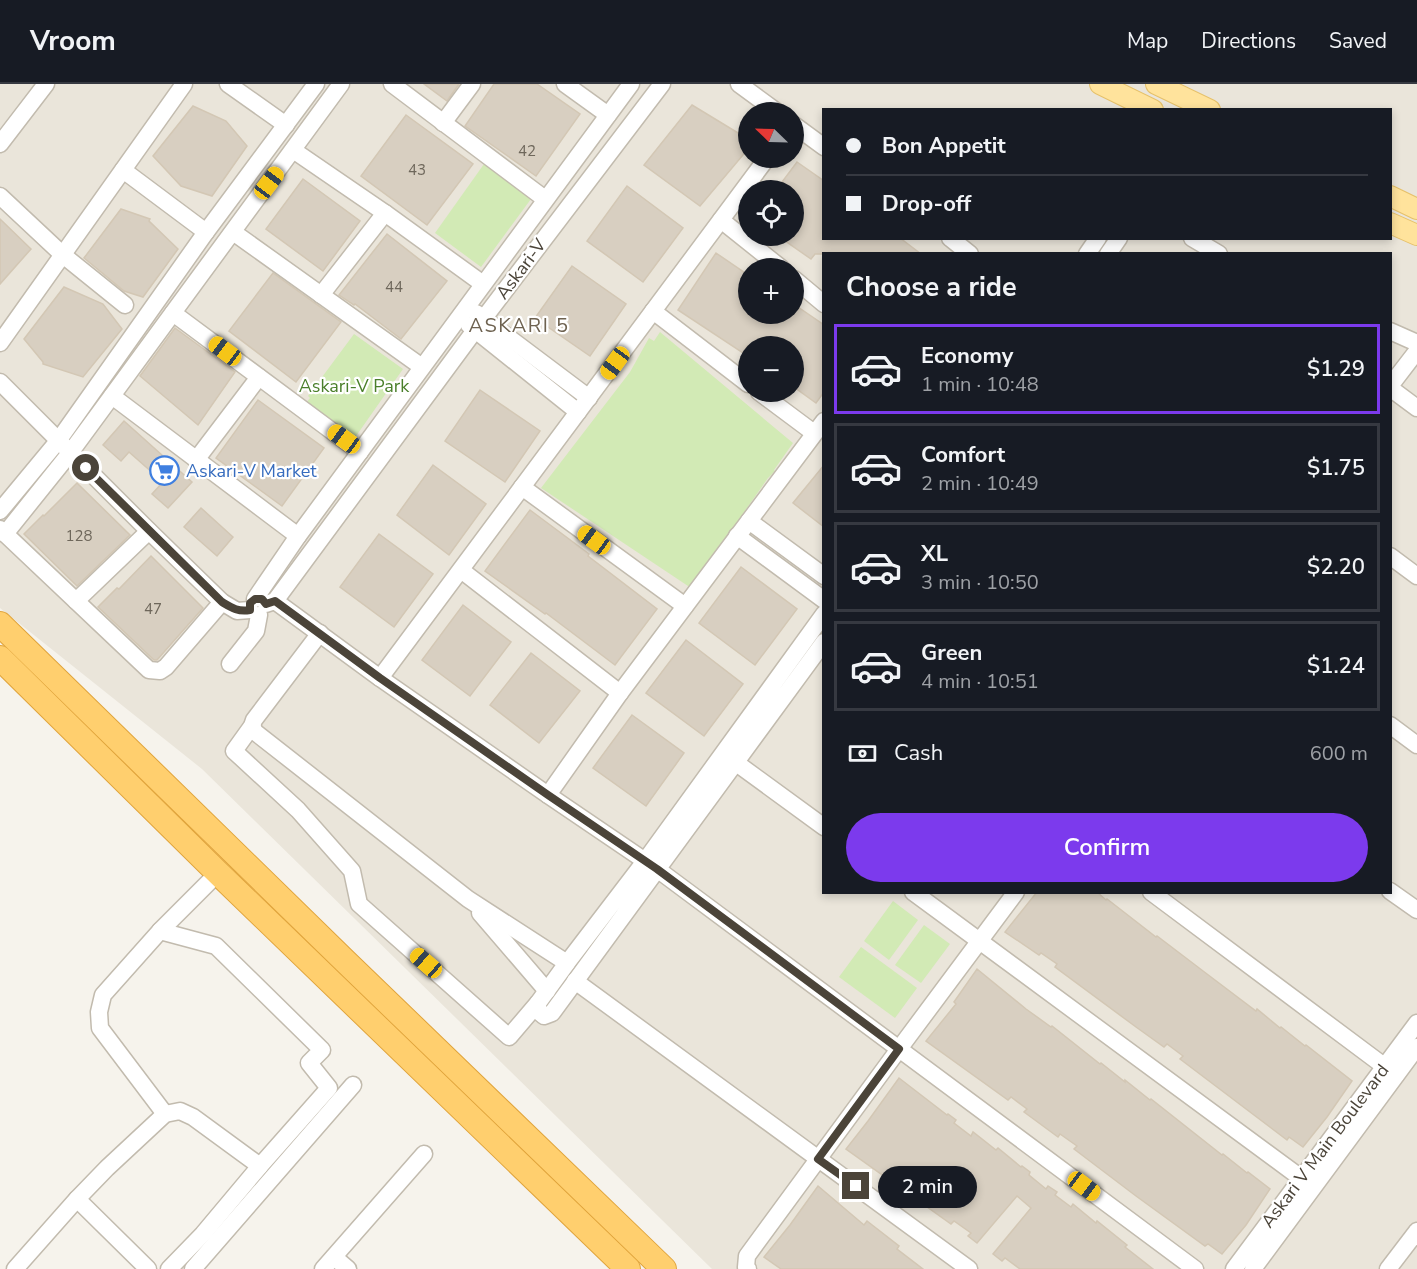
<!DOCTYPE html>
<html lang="en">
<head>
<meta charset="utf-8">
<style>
	body { margin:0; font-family:"Nunito Sans",sans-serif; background:#242831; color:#f1f3f6; height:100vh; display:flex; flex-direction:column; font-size:22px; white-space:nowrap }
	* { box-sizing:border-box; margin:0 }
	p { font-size:20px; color:#9ea1a6 }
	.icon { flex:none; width:33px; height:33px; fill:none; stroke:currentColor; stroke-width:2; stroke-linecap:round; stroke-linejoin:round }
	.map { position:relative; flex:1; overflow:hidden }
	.sheet { position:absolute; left:822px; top:168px; width:570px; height:642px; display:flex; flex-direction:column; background:#171b24; border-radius:0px; box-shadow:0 3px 9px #0003 }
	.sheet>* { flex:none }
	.hud { position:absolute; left:822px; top:24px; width:570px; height:132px; border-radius:0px; box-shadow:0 3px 9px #0003; display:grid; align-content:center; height:132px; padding:0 24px; background:#171b24 }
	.needle { width:39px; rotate:293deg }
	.fabs { position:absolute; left:738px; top:18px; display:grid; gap:12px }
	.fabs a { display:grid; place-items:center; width:66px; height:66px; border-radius:50%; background:#171b24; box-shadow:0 3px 9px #0003; font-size:30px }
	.end { position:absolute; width:27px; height:27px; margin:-14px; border:8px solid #4b4439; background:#fff; box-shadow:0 0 0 3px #fff }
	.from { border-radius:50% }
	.bubble { position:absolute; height:42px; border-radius:21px; background:#171b24; box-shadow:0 3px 9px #0003; font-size:20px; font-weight:600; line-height:42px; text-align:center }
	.car { position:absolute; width:18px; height:36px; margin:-18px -9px; border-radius:8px; box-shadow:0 0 4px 2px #0007; background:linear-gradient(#f5c518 24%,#345 0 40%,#f5c518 0 76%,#345 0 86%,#f5c518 0) }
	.hud b { display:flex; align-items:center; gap:21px; height:57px; font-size:22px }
	.hud b+b { border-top:2px solid #363941 }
	.hud i { width:15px; height:15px; background:#f1f3f6 }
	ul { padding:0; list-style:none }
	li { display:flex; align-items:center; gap:18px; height:90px; margin:0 12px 9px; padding:0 12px; border:3px solid #363941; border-radius:0px }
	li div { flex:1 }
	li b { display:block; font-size:22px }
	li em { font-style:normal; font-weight:600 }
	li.on { border-color:#7c3aed }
	li>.icon { width:54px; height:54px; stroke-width:1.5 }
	h2 { padding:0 24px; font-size:27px; line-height:72px }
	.pay { display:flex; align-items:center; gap:15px; height:66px; padding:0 24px; font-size:22px }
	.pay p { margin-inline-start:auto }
	.primary-button { display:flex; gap:12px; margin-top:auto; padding:12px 24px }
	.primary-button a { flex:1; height:69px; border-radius:36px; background:#7c3aed; color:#fff; font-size:24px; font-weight:600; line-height:69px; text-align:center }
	header { display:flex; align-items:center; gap:36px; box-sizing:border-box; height:84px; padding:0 30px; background:#171b24; border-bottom:2px solid #363941 }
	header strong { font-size:28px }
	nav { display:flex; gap:33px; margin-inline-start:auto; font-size:21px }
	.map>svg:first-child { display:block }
</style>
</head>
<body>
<header>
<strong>Vroom</strong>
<nav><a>Map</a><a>Directions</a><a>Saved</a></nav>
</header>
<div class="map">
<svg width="1417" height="1185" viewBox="0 0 1417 1185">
	<rect width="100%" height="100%" fill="#f6f3ec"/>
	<path fill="#eae5da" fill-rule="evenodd" d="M 0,0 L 1417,0 L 1417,1185 L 712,1185 L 202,685 L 0,524 ZM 824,26 L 1390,26 L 1390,154 L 824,154 ZM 748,28 L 794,28 L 794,74 L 748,74 ZM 748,106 L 794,106 L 794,152 L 748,152 ZM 824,170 L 1390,170 L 1390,808 L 824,808 ZM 748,184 L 794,184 L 794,230 L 748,230 ZM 748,262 L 794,262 L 794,308 L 748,308 Z"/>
	<g fill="#d2eab5">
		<polygon points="484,80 531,115 481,183 435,149"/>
		<polygon points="660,248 793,359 774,386 775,387 768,394 691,504 541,404 630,288 649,254 654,257"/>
		<polygon points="354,250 403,285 354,355 305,320 310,314 308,312"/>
		<polygon points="893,817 918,836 889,876 864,857"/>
		<polygon points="924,841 950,860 921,899 895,881"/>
		<polygon points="861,863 917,904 895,934 839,893"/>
	</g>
	<g fill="#d8cfc1" stroke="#d3c7b4" stroke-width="1.5">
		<polygon points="424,0 459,0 447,17"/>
		<polygon points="494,0 537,0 580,30 536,92 465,42"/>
		<polygon points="692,21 748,55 748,65 700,122 644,81"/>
		<polygon points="193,22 226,37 247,62 212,112 181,102 153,72"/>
		<polygon points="406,31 473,80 427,141 361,92"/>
		<polygon points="797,78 824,97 824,154 900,154 921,170 815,170 811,175 778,152 794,152 794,106 776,106"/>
		<polygon points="303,95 360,137 323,187 266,145"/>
		<polygon points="627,102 683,144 643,198 587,157"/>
		<polygon points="121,125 150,135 149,137 178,165 143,213 124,207 84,174"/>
		<polygon points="0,135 31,165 0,200"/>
		<polygon points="387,150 447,197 401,255 355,220 354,221 339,211"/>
		<polygon points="716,169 748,191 748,230 794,230 795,221 824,241 824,308 816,319 794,303 794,262 747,262 743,269 678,226"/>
		<polygon points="572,182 626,220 590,272 535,234"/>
		<polygon points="273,189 341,238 296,298 229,247"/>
		<polygon points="64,203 103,220 122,245 83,293 43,280 43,278 24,255"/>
		<polygon points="175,244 235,288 198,341 140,292"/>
		<polygon points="480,306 540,347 505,398 445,357"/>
		<polygon points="258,316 324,364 282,422 216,374"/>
		<polygon points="124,337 192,398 168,424 152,410 163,398 129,368 121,377 103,361"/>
		<polygon points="433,381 486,420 449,471 397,431"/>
		<polygon points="824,381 824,443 793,419"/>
		<polygon points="77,399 130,451 77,502 24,450 43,431 44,432"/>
		<polygon points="201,424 233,453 217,472 184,443"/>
		<polygon points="530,426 589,470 588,472 657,525 615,581 546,529 545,530 485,487"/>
		<polygon points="379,450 433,490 394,543 340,503"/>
		<polygon points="151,472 203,524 157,576 154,576 98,523 117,504 119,505"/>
		<polygon points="741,483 797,525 755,581 699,539"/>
		<polygon points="463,521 511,558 470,612 422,576"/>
		<polygon points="686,556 743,600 704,652 646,609"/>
		<polygon points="531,569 580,607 539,659 490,621"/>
		<polygon points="632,631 684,669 646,722 593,684"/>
		<polygon points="1037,808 1097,808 1106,816 1107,815 1156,853 1157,852 1207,890 1256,927 1257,925 1280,944 1281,943 1305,962 1306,961 1352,997 1327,1033 1303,1063 1289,1053 1287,1056 1180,975 1183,972 1167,960 1164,963 1136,943 1055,883 1057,880 1041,869 1039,871 1005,848"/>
		<polygon points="977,885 1026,925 1051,943 1052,942 1100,980 1101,979 1125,998 1125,996 1150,1016 1151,1015 1222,1071 1223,1070 1247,1089 1248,1088 1270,1105 1246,1141 1222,1170 1208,1160 1205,1162 1136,1112 1074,1065 1077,1062 1060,1050 1058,1053 1024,1028 1027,1025 1011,1013 1008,1016 926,957 956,920 954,918"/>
		<polygon points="899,994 947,1031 948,1030 956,1036 954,1039 971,1052 973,1048 996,1066 998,1064 1021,1083 1022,1082 1030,1088 1029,1091 1046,1105 1048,1102 1057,1108 1055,1111 1071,1123 1073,1120 1096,1139 1097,1137 1127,1161 1125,1163 1153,1185 1020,1185 1005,1174 1002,1177 993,1170 1031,1124 1017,1112 977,1159 968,1152 971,1149 954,1137 951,1140 846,1065 868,1037"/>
		<polygon points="818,1102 864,1141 867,1137 899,1162 897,1165 923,1185 781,1185 764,1173 790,1141"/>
	</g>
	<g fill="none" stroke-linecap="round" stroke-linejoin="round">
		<defs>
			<g id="minor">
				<polyline points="228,0 286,41"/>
				<polyline points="392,0 545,115"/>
				<polyline points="565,0 608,31"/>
				<polyline points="739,0 777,28"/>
				<polyline points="443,39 472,0"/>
				<polyline points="794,41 824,63"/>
				<polyline points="0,60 46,0"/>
				<polyline points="293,66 385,129 483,200"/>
				<polyline points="123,86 206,148"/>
				<polyline points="0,112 63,171 125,221"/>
				<polyline points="721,136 781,184"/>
				<polyline points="233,148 422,283"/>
				<polyline points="950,154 970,170"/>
				<polyline points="1192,154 1219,170"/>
				<polyline points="1087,170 1098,154"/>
				<polyline points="1108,170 1119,154"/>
				<polyline points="794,195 824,220"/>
				<polyline points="321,211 385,129"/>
				<polyline points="653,227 748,300"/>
				<polyline points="173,229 360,368"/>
				<polyline points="476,229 589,314"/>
				<polyline points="469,241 578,328"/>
				<polyline points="1390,247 1417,259"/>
				<polyline points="0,259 184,0"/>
				<polyline points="0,298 149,447 222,518 237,527 250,526"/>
				<polyline points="1390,302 1417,267"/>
				<polyline points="1390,304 1417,324"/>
				<polyline points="759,308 814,349"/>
				<polyline points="112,312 298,452"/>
				<polyline points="196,376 259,293"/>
				<polyline points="522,403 685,522"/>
				<polyline points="0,427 58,357 206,148 316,0"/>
				<polyline points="749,437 824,492"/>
				<polyline points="0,445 149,586 160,587 166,583 222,518"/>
				<polyline points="5,450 70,369 341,0"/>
				<polyline points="737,452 824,516"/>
				<polyline points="1390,472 1417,492"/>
				<polyline points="461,486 620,609"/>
				<polyline points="255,515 298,452 631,0"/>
				<polyline points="76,517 149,447"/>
				<polyline points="275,517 484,234 662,0"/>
				<polyline points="266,520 275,517 380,594 548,711 657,785 1195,1185"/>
				<polyline points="824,530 645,777 567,879 538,919 538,927 544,932 552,929 824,558"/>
				<polyline points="320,549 254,636 252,642 234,667 298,726 352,787 359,820 509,953 538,919"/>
				<polyline points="230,580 256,547 259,531"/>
				<polyline points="380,594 767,74"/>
				<polyline points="1390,641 1417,661"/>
				<polyline points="252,642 255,648 468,815 567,879"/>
				<polyline points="735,678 824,743"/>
				<polyline points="548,711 620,609 824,337"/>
				<polyline points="1390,807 1417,826"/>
				<polyline points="913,808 1301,1094"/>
				<polyline points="1151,808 1396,991"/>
				<polyline points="480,829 547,907"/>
				<polyline points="160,847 216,862 322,966 309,979 329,1004 260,1082 203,1150 169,1185"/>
				<polyline points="575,897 969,1185"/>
				<polyline points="165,1030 100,944 99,928 103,911 160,847 218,789"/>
				<polyline points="77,1115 148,1185"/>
				<polyline points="334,1173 348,1185"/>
				<polyline points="15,1185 77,1115 107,1084 165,1030 180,1027 193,1033 260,1082"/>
				<polyline points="193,1185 353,1001"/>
				<polyline points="323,1185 424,1070"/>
				<polyline points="748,1185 746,1183 747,1172 899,965 1016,808"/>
				<polyline points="1234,1185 1417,939"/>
				<polyline points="1253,1185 1417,963"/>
				<polyline points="1388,1185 1417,1147"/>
			</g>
			<g id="major">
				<polyline points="1100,0 1153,26"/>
				<polyline points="1156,0 1210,26"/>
				<polyline points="1390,112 1417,125"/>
				<polyline points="1390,139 1417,151"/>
			</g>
			<g id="highway">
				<polyline points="0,540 345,877 664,1185"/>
				<polyline points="0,574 218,789 628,1185"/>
			</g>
		</defs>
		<use href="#minor" stroke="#c2bbae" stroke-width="19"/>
		<use href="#major" stroke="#e6c16a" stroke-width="22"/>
		<use href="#highway" stroke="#e0a43c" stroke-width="26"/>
		<use href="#minor" stroke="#fff" stroke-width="16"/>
		<use href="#major" stroke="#ffe39c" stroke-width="20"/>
		<use href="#highway" stroke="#ffcf6e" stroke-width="24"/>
	</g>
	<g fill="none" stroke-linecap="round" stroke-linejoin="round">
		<path stroke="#4b4439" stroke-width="8" d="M 86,384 L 222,518 C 232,524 238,528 250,526 L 250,519 L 255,515 L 262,515 L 266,520 L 275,517 L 380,594 L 548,711 L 657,785 L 899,965 L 818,1075 L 856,1102"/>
	</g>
	<defs>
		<symbol id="supermarket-ring" viewBox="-11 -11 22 22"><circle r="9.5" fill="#fff" stroke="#3f7fe0" stroke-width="1.5"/><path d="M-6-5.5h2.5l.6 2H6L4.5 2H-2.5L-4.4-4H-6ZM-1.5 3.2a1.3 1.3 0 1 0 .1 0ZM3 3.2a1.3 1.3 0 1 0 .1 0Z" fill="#3f7fe0"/></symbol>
	</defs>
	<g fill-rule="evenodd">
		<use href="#supermarket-ring" x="148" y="370" width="33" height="33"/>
	</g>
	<g text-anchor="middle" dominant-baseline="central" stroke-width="4.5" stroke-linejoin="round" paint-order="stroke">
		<g font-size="15" fill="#6e675b">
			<text x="527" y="67">42</text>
			<text x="417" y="86">43</text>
			<text x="394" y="203">44</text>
			<text x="79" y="452">128</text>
			<text x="153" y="525">47</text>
		</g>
		<g font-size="18" fill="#4b4439" stroke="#fff">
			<text transform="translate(521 185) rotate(-53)">Askari-V</text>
			<text transform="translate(1325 1062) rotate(-53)">Askari V Main Boulevard</text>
		</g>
		<g font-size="18" fill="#4a7f2a" stroke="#fff">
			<text x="354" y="302">Askari-V Park</text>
		</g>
		<g font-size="18" fill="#366cbe" stroke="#fff" text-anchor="start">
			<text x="186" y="387">Askari-V Market</text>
		</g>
		<g font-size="20" letter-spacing="1.5" fill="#6e6250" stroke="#fff">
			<text x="519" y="241">ASKARI 5</text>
		</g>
	</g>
</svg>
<div class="fabs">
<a><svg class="needle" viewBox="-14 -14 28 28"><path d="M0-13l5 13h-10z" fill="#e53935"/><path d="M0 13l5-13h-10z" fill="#9ea1a6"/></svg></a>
<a><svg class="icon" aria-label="locate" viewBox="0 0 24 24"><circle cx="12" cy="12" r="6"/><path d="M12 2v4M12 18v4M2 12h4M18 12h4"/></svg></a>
<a>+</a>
<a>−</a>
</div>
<i class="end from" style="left:86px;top:384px"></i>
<i class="end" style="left:856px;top:1102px"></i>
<div class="bubble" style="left:878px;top:1082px;width:99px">2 min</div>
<i class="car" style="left:269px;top:99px;rotate:37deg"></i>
<i class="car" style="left:225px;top:267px;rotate:307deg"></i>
<i class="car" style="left:615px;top:279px;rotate:216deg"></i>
<i class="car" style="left:344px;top:355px;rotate:306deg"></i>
<i class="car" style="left:594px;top:456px;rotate:306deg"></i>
<i class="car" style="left:426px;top:879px;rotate:311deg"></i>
<i class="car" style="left:1084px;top:1102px;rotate:127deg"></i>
<div class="hud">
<b><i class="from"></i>Bon Appetit</b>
<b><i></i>Drop-off</b>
</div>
<section class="sheet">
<h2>Choose a ride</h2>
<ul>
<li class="on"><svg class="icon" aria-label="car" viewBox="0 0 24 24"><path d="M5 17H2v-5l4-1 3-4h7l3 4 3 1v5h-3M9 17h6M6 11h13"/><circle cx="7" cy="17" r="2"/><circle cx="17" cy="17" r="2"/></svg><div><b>Economy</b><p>1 min · 10:48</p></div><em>$1.29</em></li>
<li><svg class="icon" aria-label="car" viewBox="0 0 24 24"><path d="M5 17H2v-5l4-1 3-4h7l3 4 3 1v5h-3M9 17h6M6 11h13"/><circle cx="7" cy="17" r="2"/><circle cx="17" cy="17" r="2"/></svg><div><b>Comfort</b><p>2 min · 10:49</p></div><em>$1.75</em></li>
<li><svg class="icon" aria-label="car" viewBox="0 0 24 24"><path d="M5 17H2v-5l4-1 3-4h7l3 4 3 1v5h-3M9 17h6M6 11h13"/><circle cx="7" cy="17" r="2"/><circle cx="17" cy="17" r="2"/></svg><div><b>XL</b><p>3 min · 10:50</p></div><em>$2.20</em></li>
<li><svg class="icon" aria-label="car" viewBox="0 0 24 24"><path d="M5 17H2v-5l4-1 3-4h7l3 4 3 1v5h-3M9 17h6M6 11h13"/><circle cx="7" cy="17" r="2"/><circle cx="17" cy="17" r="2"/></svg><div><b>Green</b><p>4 min · 10:51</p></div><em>$1.24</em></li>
</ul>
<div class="pay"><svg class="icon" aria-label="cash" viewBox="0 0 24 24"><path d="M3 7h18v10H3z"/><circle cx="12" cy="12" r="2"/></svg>Cash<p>600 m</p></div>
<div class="primary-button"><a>Confirm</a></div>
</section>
</div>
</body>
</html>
